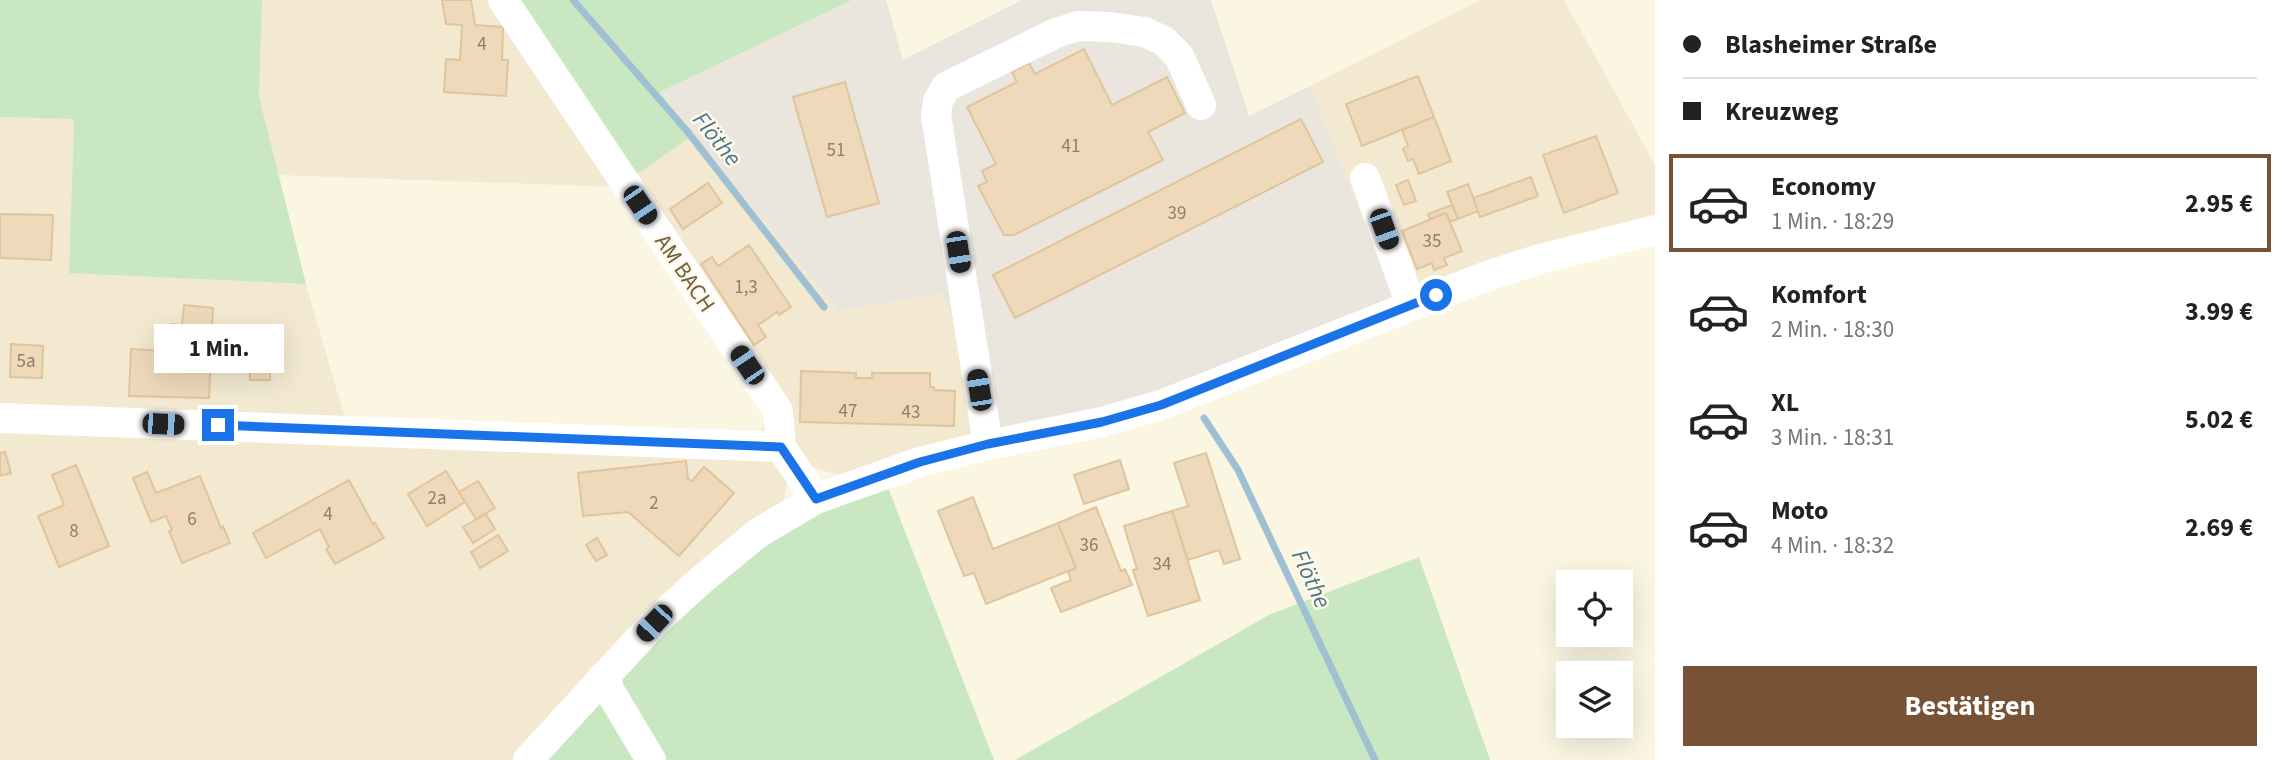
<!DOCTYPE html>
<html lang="de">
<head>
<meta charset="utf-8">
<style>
	body { margin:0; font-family:"Source Sans 3",sans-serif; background:#f6f6f6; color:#222; height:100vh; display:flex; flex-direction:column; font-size:26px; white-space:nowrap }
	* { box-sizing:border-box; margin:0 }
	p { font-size:23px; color:#767676 }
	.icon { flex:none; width:38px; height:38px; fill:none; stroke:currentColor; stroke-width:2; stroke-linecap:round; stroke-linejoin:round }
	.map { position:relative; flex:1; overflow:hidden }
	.panel { display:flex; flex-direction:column; background:#fff; width:630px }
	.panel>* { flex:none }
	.hud { display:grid; align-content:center; height:154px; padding:0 28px; background:#fff }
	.controls { position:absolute; left:1556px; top:570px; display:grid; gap:14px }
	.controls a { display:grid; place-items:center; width:77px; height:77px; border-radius:0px; background:#fff; box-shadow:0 7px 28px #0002; font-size:35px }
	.end { position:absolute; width:32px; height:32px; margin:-16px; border:9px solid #1a73e8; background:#fff; box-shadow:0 0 0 4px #fff }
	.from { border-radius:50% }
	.bubble { position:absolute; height:49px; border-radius:0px; background:#fff; box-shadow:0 7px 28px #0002; font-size:23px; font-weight:700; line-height:49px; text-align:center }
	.car { position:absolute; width:21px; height:42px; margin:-21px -10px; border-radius:9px; box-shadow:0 0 5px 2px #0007; background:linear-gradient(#222 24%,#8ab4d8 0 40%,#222 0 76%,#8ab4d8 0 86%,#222 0) }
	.hud b { display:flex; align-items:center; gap:24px; height:66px; font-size:26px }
	.hud b+b { border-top:2px solid #e0e0e0 }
	.hud i { width:18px; height:18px; background:#222 }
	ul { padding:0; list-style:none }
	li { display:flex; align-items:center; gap:21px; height:98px; margin:0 14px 10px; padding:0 14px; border:4px solid transparent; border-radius:0px }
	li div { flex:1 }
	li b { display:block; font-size:26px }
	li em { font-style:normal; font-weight:700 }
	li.current { border-color:#775235 }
	li>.icon { width:63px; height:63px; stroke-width:1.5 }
	.button { display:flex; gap:14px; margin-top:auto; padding:14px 28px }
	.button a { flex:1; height:80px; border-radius:0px; background:#775235; color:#fff; font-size:28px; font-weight:700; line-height:80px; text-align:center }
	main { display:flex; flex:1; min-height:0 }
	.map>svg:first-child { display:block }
</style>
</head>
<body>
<main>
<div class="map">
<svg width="1655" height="760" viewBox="0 0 1655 760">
	<rect width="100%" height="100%" fill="#faf6e2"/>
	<g fill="#f2e9d0">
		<polygon points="262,0 520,0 629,178 692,136 839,311 942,293 958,336 970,435 842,476 809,466 788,481 781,510 515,760 0,760 0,117 74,119 69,273 306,284 345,419 759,433 767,420 618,187 278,175 259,97"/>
		<polygon points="1481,0 1564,0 1655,165 1655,220 1396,301 1310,86"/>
	</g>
	<polygon fill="#eae5dd" points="852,0 886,0 903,60 1022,0 1211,0 1249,116 1310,86 1396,301 1113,410 970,435 958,336 942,293 839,311 692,136 660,92"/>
	<g fill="#c9e7c1">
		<polygon points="0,0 262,0 259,97 306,284 69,273 74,119 0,117"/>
		<polygon points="520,0 852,0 660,92 692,136 630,179"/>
		<polygon points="887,485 994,760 661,760 623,696 623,674 672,622 747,556 818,513"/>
		<polygon points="1419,557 1490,760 1015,760 1269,615"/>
		<polygon points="603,695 639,760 544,760"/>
	</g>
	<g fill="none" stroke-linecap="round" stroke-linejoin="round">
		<g stroke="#9fc0d3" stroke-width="7">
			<polyline points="573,0 687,131 824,307"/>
			<polyline points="1204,418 1238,470 1375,760"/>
		</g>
	</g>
	<g fill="#eedabb" stroke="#e0c49c" stroke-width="2">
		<polygon points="442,0 471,0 475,25 503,27 502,60 508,60 506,96 444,92 446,59 460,60 462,25 446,24"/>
		<polygon points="1084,49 1112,105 1167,77 1185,113 1148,132 1163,160 1014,235 1004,235 978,186 987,182 982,171 996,164 967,107 1017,82 1012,72 1029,63 1035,74"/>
		<polygon points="1418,76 1434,117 1362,146 1346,104"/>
		<polygon points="845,82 879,203 827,217 793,97"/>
		<polygon points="1434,117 1451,161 1419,174 1413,159 1408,161 1403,149 1408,146 1402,130"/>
		<polygon points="1301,119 1323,162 1015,318 993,275"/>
		<polygon points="1596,136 1618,193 1564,213 1543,155"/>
		<polygon points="1531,177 1538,196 1480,217 1473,198"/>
		<polygon points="1408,180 1416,201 1404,205 1396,185"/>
		<polygon points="708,183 722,203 683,229 670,209"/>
		<polygon points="1468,184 1478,211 1458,219 1447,192"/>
		<polygon points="1452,205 1458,219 1450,222 1446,213 1430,219 1428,214"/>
		<polygon points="1446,213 1462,251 1444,258 1447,265 1434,270 1432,263 1417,269 1402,231"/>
		<polygon points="0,214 53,215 51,260 0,258"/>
		<polygon points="749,245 791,307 779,315 777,312 758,325 766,337 754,345 701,264 712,257 718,266"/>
		<polygon points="184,305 213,308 209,398 129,396 131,349 180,352 181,338 171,337 172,324 182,325"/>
		<polygon points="11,344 43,346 42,378 10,377"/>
		<rect x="250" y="345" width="20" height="35"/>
		<polygon points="801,371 856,373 856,378 872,378 872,373 930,373 930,387 934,387 934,390 955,391 954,426 800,422"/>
		<polygon points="5,452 11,473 0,476 0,453"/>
		<polygon points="1206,453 1240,559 1224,564 1219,550 1188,560 1172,511 1188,506 1174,463"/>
		<polygon points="1120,460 1129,489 1084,504 1074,475"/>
		<polygon points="686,461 688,479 692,481 704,467 734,493 679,556 628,512 583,516 578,473"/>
		<polygon points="76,465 109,546 59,567 38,516 64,505 52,475"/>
		<polygon points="446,471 465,502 427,526 408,494"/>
		<polygon points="147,472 156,493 200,476 221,528 223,526 230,543 182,563 169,531 172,530 166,516 151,522 133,478"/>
		<polygon points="349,480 373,524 375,523 384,538 335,564 326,549 329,547 320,529 266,558 253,533"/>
		<polygon points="478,481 495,508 476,519 459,492"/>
		<polygon points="973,497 993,549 1058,523 1076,568 986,604 974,573 964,576 938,511"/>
		<polygon points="1096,507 1121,571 1125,569 1132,585 1061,612 1051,588 1071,580 1068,572 1076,568 1058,523"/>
		<polygon points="1172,511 1200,600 1148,616 1133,570 1137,569 1124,526"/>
		<polygon points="486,514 495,529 473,543 463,527"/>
		<polygon points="498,535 508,551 480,568 471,552"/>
		<polygon points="597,538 607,555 596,561 586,545"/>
	</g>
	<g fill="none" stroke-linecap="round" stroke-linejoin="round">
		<g stroke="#fff" stroke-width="30">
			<polyline points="503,0 778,411 781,447"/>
			<polyline points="1365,178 1411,305"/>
			<polyline points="0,418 781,447 816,499"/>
			<polyline points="988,445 936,115 938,101 946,87 1056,33 1078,26 1110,27 1145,32 1164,41 1179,56 1201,105"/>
			<polyline points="602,678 651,760"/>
			<polyline points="528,760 654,623 700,581 758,533 816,499 920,462 988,445 1102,422 1161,405 1487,276 1536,260 1655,230"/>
		</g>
	</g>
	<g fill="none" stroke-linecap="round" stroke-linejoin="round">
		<polyline stroke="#1a73e8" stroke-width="9" points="218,425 781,447 816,499 920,462 988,444 1102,422 1161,405 1436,295"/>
	</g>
	<g text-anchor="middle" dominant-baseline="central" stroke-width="5" stroke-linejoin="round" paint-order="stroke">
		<g font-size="19" fill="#907e66">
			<text x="482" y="44">4</text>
			<text x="1071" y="146">41</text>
			<text x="836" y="150">51</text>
			<text x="1177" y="213">39</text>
			<text x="1432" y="241">35</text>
			<text x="746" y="287">1,3</text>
			<text x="26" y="361">5a</text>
			<text x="848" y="411">47</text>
			<text x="911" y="412">43</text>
			<text x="437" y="498">2a</text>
			<text x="654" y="503">2</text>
			<text x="328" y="514">4</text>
			<text x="192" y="519">6</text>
			<text x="74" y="531">8</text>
			<text x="1089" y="545">36</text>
			<text x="1162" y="564">34</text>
		</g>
		<g font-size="23" fill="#70604a" stroke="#fefae7">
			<text transform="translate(685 273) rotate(56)">AM BACH</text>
		</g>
		<g font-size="24" font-style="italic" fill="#4b7690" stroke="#fefae7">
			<text transform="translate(717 139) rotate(51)">Flöthe</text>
			<text transform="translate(1311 579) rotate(65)">Flöthe</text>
		</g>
	</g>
</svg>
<div class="controls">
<a><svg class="icon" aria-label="locate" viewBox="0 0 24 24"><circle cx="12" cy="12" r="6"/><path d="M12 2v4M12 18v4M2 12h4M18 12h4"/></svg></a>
<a><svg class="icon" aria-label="layers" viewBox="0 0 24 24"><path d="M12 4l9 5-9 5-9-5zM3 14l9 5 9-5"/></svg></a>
</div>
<i class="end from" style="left:1436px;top:295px"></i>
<i class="end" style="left:218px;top:425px"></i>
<div class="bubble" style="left:154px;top:324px;width:130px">1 Min.</div>
<i class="car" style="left:640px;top:205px;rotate:146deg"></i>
<i class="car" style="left:1384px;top:229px;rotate:160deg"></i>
<i class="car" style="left:958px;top:252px;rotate:171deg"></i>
<i class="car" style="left:747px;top:365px;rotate:326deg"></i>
<i class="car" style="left:979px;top:390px;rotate:351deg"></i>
<i class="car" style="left:163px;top:424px;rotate:92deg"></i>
<i class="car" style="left:654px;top:623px;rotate:223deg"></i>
</div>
<section class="panel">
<div class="hud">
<b><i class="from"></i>Blasheimer Straße</b>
<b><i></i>Kreuzweg</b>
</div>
<ul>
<li class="current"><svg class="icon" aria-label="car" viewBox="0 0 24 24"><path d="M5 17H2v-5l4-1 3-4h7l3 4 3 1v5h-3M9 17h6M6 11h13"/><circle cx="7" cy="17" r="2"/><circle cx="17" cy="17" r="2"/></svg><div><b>Economy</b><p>1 Min. · 18:29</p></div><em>2.95 €</em></li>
<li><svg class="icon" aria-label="car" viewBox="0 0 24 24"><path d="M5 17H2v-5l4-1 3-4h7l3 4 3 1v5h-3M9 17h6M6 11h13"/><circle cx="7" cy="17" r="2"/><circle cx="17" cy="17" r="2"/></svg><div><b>Komfort</b><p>2 Min. · 18:30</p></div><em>3.99 €</em></li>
<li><svg class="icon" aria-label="car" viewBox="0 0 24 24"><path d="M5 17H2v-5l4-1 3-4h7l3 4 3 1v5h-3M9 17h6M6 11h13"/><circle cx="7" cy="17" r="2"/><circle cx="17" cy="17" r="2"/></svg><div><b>XL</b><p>3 Min. · 18:31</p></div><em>5.02 €</em></li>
<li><svg class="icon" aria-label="car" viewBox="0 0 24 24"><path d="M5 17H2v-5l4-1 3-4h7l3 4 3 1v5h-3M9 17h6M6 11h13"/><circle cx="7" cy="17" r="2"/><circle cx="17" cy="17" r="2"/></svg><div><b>Moto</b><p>4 Min. · 18:32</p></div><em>2.69 €</em></li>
</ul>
<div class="button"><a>Bestätigen</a></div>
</section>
</main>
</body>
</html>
